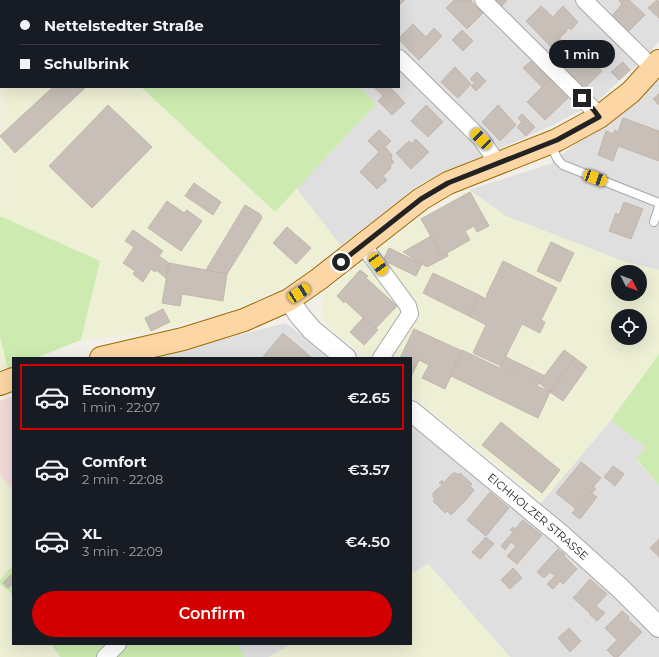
<!DOCTYPE html>
<html lang="en">
<head>
<meta charset="utf-8">
<style>
	body { margin:0; font-family:Montserrat,sans-serif; background:#20242c; color:#f1f3f6; height:100vh; display:flex; flex-direction:column; font-size:15px; white-space:nowrap }
	* { box-sizing:border-box; margin:0 }
	p { font-size:13px; color:#9ea1a6 }
	.icon { flex:none; width:22px; height:22px; fill:none; stroke:currentColor; stroke-width:2; stroke-linecap:round; stroke-linejoin:round }
	.map { position:relative; flex:1; overflow:hidden }
	.side { position:absolute; left:12px; top:357px; width:400px; height:288px; display:flex; flex-direction:column; background:#171b24; border-radius:0px; box-shadow:0 4px 16px #0002 }
	.side>* { flex:none }
	.banner { position:absolute; left:0px; top:0px; width:400px; height:88px; box-shadow:0 4px 16px #0002; display:grid; align-content:center; height:88px; padding:0 20px; background:#171b24 }
	.needle { width:26px; rotate:132deg }
	.tools { position:absolute; left:611px; top:265px; display:grid; gap:8px }
	.tools a { display:grid; place-items:center; width:36px; height:36px; border-radius:50%; background:#171b24; box-shadow:0 4px 16px #0002; font-size:20px }
	.end { position:absolute; width:18px; height:18px; margin:-9px; border:5px solid #222; background:#fff; box-shadow:0 0 0 2px #fff }
	.from { border-radius:50% }
	.bubble { position:absolute; height:28px; border-radius:14px; background:#171b24; box-shadow:0 4px 16px #0002; font-size:13px; font-weight:600; line-height:28px; text-align:center }
	.car { position:absolute; width:12px; height:24px; margin:-12px -6px; border-radius:5px; box-shadow:0 0 3px 1px #0007; background:linear-gradient(#f5c518 24%,#345 0 40%,#f5c518 0 76%,#345 0 86%,#f5c518 0) }
	.banner b { display:flex; align-items:center; gap:14px; height:38px; font-size:15px }
	.banner b+b { border-top:1px solid #363941 }
	.banner i { width:10px; height:10px; background:#f1f3f6 }
	ul { padding:7px 0 0; list-style:none }
	li { display:flex; align-items:center; gap:12px; height:66px; margin:0 8px 6px; padding:0 12px; border:2px solid transparent; border-radius:0px }
	li div { flex:1 }
	li b { display:block; font-size:15px }
	li em { font-style:normal; font-weight:600 }
	li.active { border-color:#d40000 }
	li>.icon { width:36px; height:36px; stroke-width:1.5 }
	.cta { display:flex; gap:8px; margin-top:auto; padding:8px 20px }
	.cta a { flex:1; height:46px; border-radius:24px; background:#d40000; color:#fff; font-size:16px; font-weight:600; line-height:46px; text-align:center }
	.map>svg:first-child { display:block }
</style>
</head>
<body>
<div class="map">
<svg width="659" height="657" viewBox="0 0 659 657">
	<rect width="100%" height="100%" fill="#f2efe9"/>
	<g fill="#e0dfdf">
		<polygon points="240,0 659,0 659,41 649,54 595,103 547,128 421,183 341,246 296,188 376,104 360,87 399,87 399,1"/>
		<polygon points="659,79 659,270 625,262 506,216 469,190 550,164"/>
		<polygon points="286,323 329,358 152,358"/>
		<polygon points="611,420 646,448 636,460 659,485 659,657 510,657 428,564 411,574 411,425 527,519"/>
		<polygon points="237,644 291,644 269,657 245,657"/>
	</g>
	<polygon fill="#f2dad9" points="13,396 13,491 0,475 0,401"/>
	<g fill="#eef0d5" fill-rule="evenodd">
		<polygon points="1,66 1,87 141,87 274,212 296,188 341,246 290,284 236,309 151,332 81,340 100,262 0,216"/>
		<path d="M 469,190 L 506,216 L 625,262 L 659,270 L 659,354 L 611,420 L 542,502 L 411,395 L 411,358 L 366,358 L 334,332 L 322,317 L 322,300 L 325,292 L 421,217 ZM 618,272 L 640,272 L 640,294 L 618,294 ZM 618,316 L 640,316 L 640,338 L 618,338 Z"/>
		<polygon points="0,337 8,369 0,371"/>
		<polygon points="0,475 13,491 13,565 0,580"/>
		<polygon points="428,564 510,657 269,657 291,644 411,644 411,574"/>
		<polygon points="0,584 13,595 13,644 50,644 58,657 0,657"/>
	</g>
	<g fill="#cdebb0">
		<polygon points="0,0 240,0 241,1 1,1 0,67"/>
		<polygon points="141,87 360,87 376,104 275,212"/>
		<polygon points="0,216 100,261 81,340 36,358 13,358 13,367 8,369 0,337"/>
		<polygon points="659,354 659,485 636,459 646,448 611,420"/>
		<polygon points="13,565 13,595 0,584 0,580"/>
		<polygon points="51,644 110,644 97,657 60,657"/>
		<polygon points="126,644 237,644 245,657 112,657"/>
	</g>
	<g fill="#c7bfb8" stroke="#c4b6ab">
		<polygon points="264,0 284,0 285,1 263,1"/>
		<polygon points="359,0 393,0 392,1"/>
		<polygon points="393,0 405,0 399,6 399,1 392,1"/>
		<polygon points="454,0 472,0 471,1 483,13 467,29 446,8"/>
		<polygon points="496,0 507,0 502,6"/>
		<polygon points="620,0 629,0 645,15 628,32 612,16 622,4 619,1"/>
		<polygon points="657,0 659,2 659,18 648,8"/>
		<polygon points="541,6 553,17 563,6 578,22 571,30 569,28 566,31 567,31 559,39 561,40 553,49 526,21"/>
		<polygon points="413,24 426,37 434,28 442,36 419,60 399,40 399,38"/>
		<polygon points="462,30 473,41 463,51 452,40"/>
		<polygon points="603,42 615,54 605,64 593,52"/>
		<polygon points="579,48 602,71 585,88 562,65"/>
		<polygon points="531,61 549,79 542,87 523,68"/>
		<polygon points="623,62 630,70 619,80 611,72"/>
		<polygon points="455,67 471,84 458,98 441,82"/>
		<polygon points="477,72 486,81 476,91 471,86 475,83 470,79"/>
		<polygon points="550,79 568,98 545,120 527,102"/>
		<polygon points="53,87 86,87 15,153 0,136"/>
		<polygon points="374,87 392,87 383,96"/>
		<polygon points="391,88 395,92 382,105 378,101"/>
		<polygon points="395,92 405,103 392,115 382,105"/>
		<polygon points="659,94 659,105 653,99"/>
		<polygon points="108,105 152,147 92,208 49,166"/>
		<polygon points="426,105 443,122 428,137 411,121"/>
		<polygon points="498,105 516,125 500,141 482,122"/>
		<polygon points="522,114 535,127 526,136 517,127 522,122 518,118"/>
		<polygon points="623,118 659,131 659,161 618,146 613,161 598,155 606,131 613,134 615,130 618,132"/>
		<polygon points="379,130 391,141 385,147 392,155 391,159 394,162 390,166 391,168 383,176 387,180 377,189 360,172 379,152 368,141"/>
		<polygon points="416,139 429,152 424,156 412,143"/>
		<polygon points="409,141 425,156 411,169 396,153"/>
		<polygon points="194,183 221,202 213,215 185,196"/>
		<polygon points="470,192 489,226 477,232 474,226 465,231 470,240 442,256 421,219"/>
		<polygon points="167,201 184,213 187,210 202,221 181,251 148,228"/>
		<polygon points="624,202 643,209 631,239 609,231 616,213 619,215"/>
		<polygon points="245,205 260,214 262,218 227,274 206,270"/>
		<polygon points="287,227 311,248 296,264 273,243"/>
		<polygon points="133,230 163,251 159,256 169,263 166,278 156,270 155,272 151,269 143,282 133,274 135,271 123,263 134,247 125,241"/>
		<polygon points="431,236 442,256 447,253 448,256 427,267 403,252"/>
		<polygon points="551,242 574,253 560,282 537,271"/>
		<polygon points="389,248 422,264 416,276 383,260"/>
		<polygon points="503,261 557,288 541,320 545,322 540,333 522,324 501,366 473,353 486,325 469,316 479,295 486,299 487,294"/>
		<polygon points="169,263 227,274 223,301 182,294 180,306 162,303"/>
		<polygon points="360,270 368,276 366,278 397,306 375,329 345,301 344,303 337,296"/>
		<polygon points="433,273 479,295 469,316 423,293"/>
		<polygon points="163,309 170,322 151,331 145,318"/>
		<polygon points="363,318 378,330 364,345 350,332"/>
		<polygon points="414,329 462,351 445,389 422,378 429,365 419,360 411,377 411,358 400,358"/>
		<polygon points="283,333 312,358 262,358"/>
		<polygon points="462,350 550,392 538,418 451,376"/>
		<polygon points="564,350 575,358 550,392 539,383"/>
		<polygon points="506,357 545,376 538,385 500,367"/>
		<polygon points="575,358 587,367 563,401 550,392"/>
		<polygon points="501,422 560,470 542,493 482,445"/>
		<polygon points="581,462 601,478 593,487 596,489 592,493 590,492 576,509 556,493"/>
		<polygon points="613,466 624,474 615,486 604,477"/>
		<polygon points="453,473 456,473 458,475 460,473 472,484 470,486 474,490 466,500 451,515 447,511 445,513 433,501 435,499 433,497 433,493 443,484 439,483 442,480 443,483"/>
		<polygon points="490,492 509,508 486,536 467,520"/>
		<polygon points="590,492 597,497 580,519 572,513"/>
		<polygon points="523,520 542,535 517,564 507,556 516,546 511,542 505,550 501,546 513,532 510,530 513,527 515,529"/>
		<polygon points="486,537 494,544 480,559 472,552"/>
		<polygon points="659,539 659,557 650,548"/>
		<polygon points="558,549 565,555 564,556 577,569 563,584 560,581 553,589 547,584 555,576 550,572 544,578 537,572"/>
		<polygon points="513,568 517,572 505,584 501,580"/>
		<polygon points="517,572 522,578 510,589 505,584"/>
		<polygon points="12,574 13,575 13,584 8,588 3,583"/>
		<polygon points="590,579 607,594 596,606 605,613 597,621 589,614 590,613 573,598"/>
		<polygon points="622,611 629,617 628,619 642,632 618,657 614,657 607,650 617,640 605,628"/>
		<polygon points="569,628 581,641 570,652 558,638"/>
	</g>
	<g fill="none" stroke-linecap="round" stroke-linejoin="round">
		<defs>
			<g id="service">
				<polyline points="550,143 558,160 563,165 659,203"/>
				<polyline points="654,222 659,207"/>
			</g>
			<g id="minor">
				<polyline points="341,0 342,1"/>
				<polyline points="483,0 593,109 599,117"/>
				<polyline points="584,0 653,68"/>
				<polyline points="399,58 481,139 492,155 496,164"/>
				<polyline points="363,245 408,306 410,314 381,358"/>
				<polyline points="105,657 118,644"/>
			</g>
			<g id="tertiary">
				<polyline points="289,300 300,316 312,330 346,358"/>
				<path id="s1" d="M 411,411 L 560,534 L 620,588 L 659,627"/>
			</g>
			<g id="primary">
				<polyline points="101,358 183,339 244,320 289,300 319,279 421,199 448,183 557,140 599,117 631,92 659,61"/>
				<polyline points="0,384 13,379"/>
			</g>
		</defs>
		<use href="#service" stroke="#a9a9a9" stroke-width="10"/>
		<use href="#minor" stroke="#a9a9a9" stroke-width="18"/>
		<use href="#tertiary" stroke="#a9a9a9" stroke-width="22"/>
		<use href="#primary" stroke="#a06b00" stroke-width="24"/>
		<use href="#service" stroke="#fff" stroke-width="8"/>
		<use href="#minor" stroke="#fff" stroke-width="16"/>
		<use href="#tertiary" stroke="#fff" stroke-width="20"/>
		<use href="#primary" stroke="#fcd6a4" stroke-width="22"/>
	</g>
	<g fill="none" stroke-linecap="round" stroke-linejoin="round">
		<polyline stroke="#222" stroke-width="5" points="341,262 421,199 448,183 557,140 599,117 593,109 582,98"/>
	</g>
	<g text-anchor="middle" dominant-baseline="central" stroke-width="3" stroke-linejoin="round" paint-order="stroke">
		<g font-size="11" fill="#222" stroke="#fff">
			<text stroke="none"><textPath href="#s1" startOffset="165">EICHHOLZER STRASSE</textPath></text>
		</g>
	</g>
</svg>
<div class="tools">
<a><svg class="needle" viewBox="-14 -14 28 28"><path d="M0-13l5 13h-10z" fill="#e53935"/><path d="M0 13l5-13h-10z" fill="#9ea1a6"/></svg></a>
<a><svg class="icon" aria-label="locate" viewBox="0 0 24 24"><circle cx="12" cy="12" r="6"/><path d="M12 2v4M12 18v4M2 12h4M18 12h4"/></svg></a>
</div>
<i class="end from" style="left:341px;top:262px"></i>
<i class="end" style="left:582px;top:98px"></i>
<div class="bubble" style="left:549px;top:40px;width:66px">1 min</div>
<i class="car" style="left:481px;top:139px;rotate:315deg"></i>
<i class="car" style="left:595px;top:178px;rotate:110deg"></i>
<i class="car" style="left:378px;top:264px;rotate:145deg"></i>
<i class="car" style="left:299px;top:293px;rotate:57deg"></i>
<div class="banner">
<b><i class="from"></i>Nettelstedter Straße</b>
<b><i></i>Schulbrink</b>
</div>
<section class="side">
<ul>
<li class="active"><svg class="icon" aria-label="car" viewBox="0 0 24 24"><path d="M5 17H2v-5l4-1 3-4h7l3 4 3 1v5h-3M9 17h6M6 11h13"/><circle cx="7" cy="17" r="2"/><circle cx="17" cy="17" r="2"/></svg><div><b>Economy</b><p>1 min · 22:07</p></div><em>€2.65</em></li>
<li><svg class="icon" aria-label="car" viewBox="0 0 24 24"><path d="M5 17H2v-5l4-1 3-4h7l3 4 3 1v5h-3M9 17h6M6 11h13"/><circle cx="7" cy="17" r="2"/><circle cx="17" cy="17" r="2"/></svg><div><b>Comfort</b><p>2 min · 22:08</p></div><em>€3.57</em></li>
<li><svg class="icon" aria-label="car" viewBox="0 0 24 24"><path d="M5 17H2v-5l4-1 3-4h7l3 4 3 1v5h-3M9 17h6M6 11h13"/><circle cx="7" cy="17" r="2"/><circle cx="17" cy="17" r="2"/></svg><div><b>XL</b><p>3 min · 22:09</p></div><em>€4.50</em></li>
</ul>
<div class="cta"><a>Confirm</a></div>
</section>
</div>
</body>
</html>
